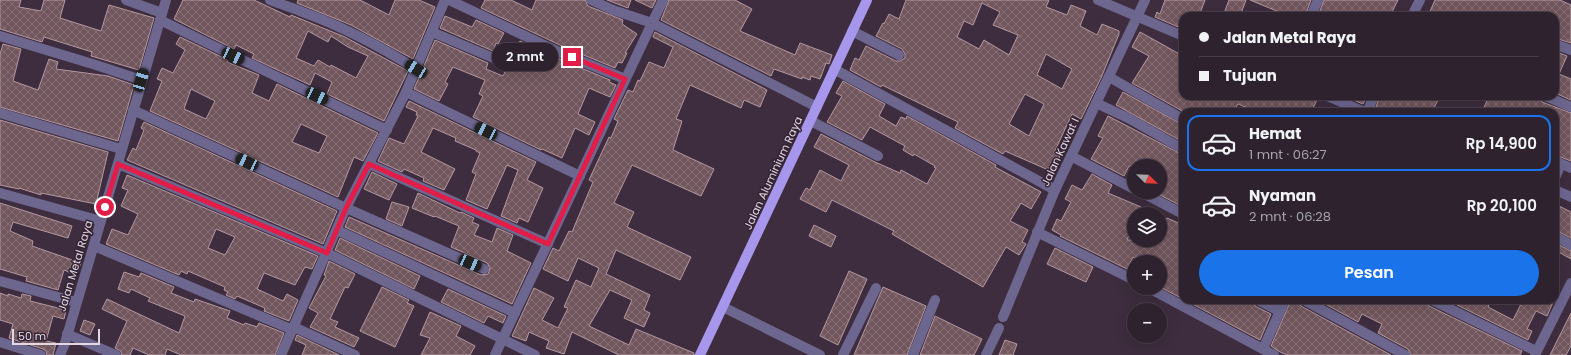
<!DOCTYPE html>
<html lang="id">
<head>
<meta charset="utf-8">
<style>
	body { margin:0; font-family:Poppins,sans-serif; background:#3a2f3a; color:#f1f3f6; height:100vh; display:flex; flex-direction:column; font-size:15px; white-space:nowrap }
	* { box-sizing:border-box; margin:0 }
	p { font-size:13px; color:#a7a4aa }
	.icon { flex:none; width:22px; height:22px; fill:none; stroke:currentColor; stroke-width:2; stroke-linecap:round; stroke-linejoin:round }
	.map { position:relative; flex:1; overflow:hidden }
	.drawer { position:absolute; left:1179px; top:108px; width:380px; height:196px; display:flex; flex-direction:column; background:#2e222e; border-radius:12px; box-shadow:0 4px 16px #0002,0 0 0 1px #493f4a }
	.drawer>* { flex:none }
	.hud { position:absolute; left:1179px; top:12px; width:380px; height:88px; border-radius:12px; box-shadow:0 4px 16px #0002,0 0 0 1px #493f4a; display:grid; align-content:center; height:88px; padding:0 20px; background:#2e222e }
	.needle { width:26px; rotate:113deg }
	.buttons { position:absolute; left:1127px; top:159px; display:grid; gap:8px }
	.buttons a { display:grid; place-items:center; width:40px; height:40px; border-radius:50%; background:#2e222e; box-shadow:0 4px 16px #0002,0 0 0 1px #493f4a; font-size:20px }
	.scale { position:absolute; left:12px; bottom:10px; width:88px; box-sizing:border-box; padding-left:4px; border:2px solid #e2d7e2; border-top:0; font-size:11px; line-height:14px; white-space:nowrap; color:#e2d7e2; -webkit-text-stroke:3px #332333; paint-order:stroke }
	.end { position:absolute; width:18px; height:18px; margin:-9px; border:5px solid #e11d48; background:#fff; box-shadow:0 0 0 2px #fff }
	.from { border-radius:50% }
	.bubble { position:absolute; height:28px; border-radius:14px; background:#2e222e; box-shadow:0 4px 16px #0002,0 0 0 1px #493f4a; font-size:13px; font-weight:600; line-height:28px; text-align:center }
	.car { position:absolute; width:12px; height:24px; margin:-12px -6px; border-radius:5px; box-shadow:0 0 3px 1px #0007; background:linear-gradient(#222 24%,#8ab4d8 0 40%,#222 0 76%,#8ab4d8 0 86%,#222 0) }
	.hud b { display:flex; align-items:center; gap:14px; height:38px; font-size:15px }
	.hud b+b { border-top:1px solid #493f4a }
	.hud i { width:10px; height:10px; background:#f1f3f6 }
	ul { padding:7px 0 0; list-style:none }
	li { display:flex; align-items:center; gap:12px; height:56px; margin:0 8px 6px; padding:0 12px; border:2px solid transparent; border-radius:12px }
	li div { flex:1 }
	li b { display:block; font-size:15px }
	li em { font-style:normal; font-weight:600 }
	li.active { border-color:#1a73e8 }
	li>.icon { width:36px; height:36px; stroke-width:1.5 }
	.primary-button { display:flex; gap:8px; margin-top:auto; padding:8px 20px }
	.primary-button a { flex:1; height:46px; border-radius:24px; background:#1a73e8; color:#fff; font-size:16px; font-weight:600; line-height:46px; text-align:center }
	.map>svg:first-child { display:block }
</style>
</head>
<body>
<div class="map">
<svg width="1571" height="355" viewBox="0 0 1571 355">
	<defs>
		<pattern id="building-cross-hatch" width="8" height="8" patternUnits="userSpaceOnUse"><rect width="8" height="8" fill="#71565d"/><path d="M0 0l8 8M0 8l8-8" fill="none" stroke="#856e74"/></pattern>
	</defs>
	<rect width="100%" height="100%" fill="#3d2d3e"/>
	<g fill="url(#building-cross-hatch)" stroke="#b698a0" fill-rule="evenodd">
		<polygon points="0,0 21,0 19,7 41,11 44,0 65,0 60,18 101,31 109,5 154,18 139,70 91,56 92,52 44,37 42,42 0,29"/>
		<path d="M 183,0 L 254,0 L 290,17 L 291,15 L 345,37 L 408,71 L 384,121 L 327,94 L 332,82 L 315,73 L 310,85 L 252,58 L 254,54 L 236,45 L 234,49 L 174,19 ZM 308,31 L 328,42 L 331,36 L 348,47 L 368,56 L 356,78 L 331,65 L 330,67 L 318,60 L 314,66 L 296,58 Z"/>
		<polygon points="298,0 360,0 389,15 395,0 419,0 435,7 413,59 351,25 297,3"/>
		<polygon points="485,0 511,0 532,10 536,0 585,0 588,6 623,20 622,24 637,34 625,53 627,53 622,63 618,62 615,68 562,46 481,8"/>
		<polygon points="607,0 631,0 628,8"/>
		<polygon points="635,0 656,0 652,8"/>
		<polygon points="669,0 735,0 752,9 740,31 795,55 800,43 832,55 829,64 826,63 820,79 811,76 810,80 802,77 802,79 774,69 771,76 661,20"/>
		<path d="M 906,0 L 1049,0 L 1046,7 L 1067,15 L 1071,5 L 1086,11 L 1080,26 L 1097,35 L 1102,24 L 1119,31 L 1119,34 L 1101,78 L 1081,119 L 1072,114 L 1054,153 L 1060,156 L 1053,172 L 1005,151 L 1003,154 L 955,128 L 958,122 L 882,85 L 881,87 L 850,70 L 855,58 L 859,60 L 866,46 L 896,61 L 900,61 L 905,58 L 905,54 L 902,49 L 876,36 L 883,23 L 884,24 L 889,14 L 899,19 ZM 982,3 L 1000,12 L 993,25 L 1018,35 L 1009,55 L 984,40 L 979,49 L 957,37 L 964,21 L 973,25 ZM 1046,54 L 1072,69 L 1062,89 L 1037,75 ZM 1025,94 L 1044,104 L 1029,136 L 1009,124 Z"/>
		<polygon points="1165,0 1205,0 1199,16 1183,16 1183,29 1155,17 1157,12 1160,14"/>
		<polygon points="1229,0 1246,0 1240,16 1223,16"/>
		<polygon points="1250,0 1311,0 1305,16 1283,16 1284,14"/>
		<polygon points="1324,0 1398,0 1390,16 1318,16"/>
		<polygon points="1435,0 1560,0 1571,5 1571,43 1555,38 1555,16 1428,16"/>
		<polygon points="445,16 472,27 476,20 504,33 498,44 496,43 493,51 440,28"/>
		<polygon points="655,32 767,90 760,107 744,100 741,108 690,85 676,119 682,121 673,150 714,169 701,196 632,165 614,203 634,212 627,227 691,257 680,280 616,250 606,274 650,295 644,310 650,313 644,327 624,318 632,300 610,290 589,326 629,345 636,329 694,353 694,355 619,355 572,332 564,354 546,348 549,341 529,332 526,341 512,336 534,288 554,298 542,320 558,328 568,308 564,307 576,280 591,287 599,268 578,258 568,281 543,269 553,248 559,251 569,231 572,232 593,182 589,180 609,137 611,138 618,121 614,119 628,90 633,92 638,80 640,81 649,62 664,68 673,47 653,37"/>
		<polygon points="1140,32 1183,56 1183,96 1319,96 1311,112 1258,112 1238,104 1233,112 1184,112 1132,83 1149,56 1132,47"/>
		<path d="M 180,37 L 228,60 L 227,62 L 259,75 L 252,93 L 269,101 L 277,84 L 378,133 L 363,161 L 354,157 L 338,197 L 150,111 L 162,81 L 157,79 L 162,68 L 173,73 L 185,50 L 176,44 ZM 191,89 L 215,101 L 206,119 L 184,109 ZM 301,124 L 327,136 L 319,153 L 292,142 Z"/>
		<polygon points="435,40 488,63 486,69 503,76 520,41 557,58 610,80 609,82 616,85 610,97 589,88 578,114 595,122 589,135 575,128 562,158 542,149 541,150 473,117 483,96 479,94 485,80 453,67 445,82 448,84 439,101 414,89"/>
		<polygon points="3,44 21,49 13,81 38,90 49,59 58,62 56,69 108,76 134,85 118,141 0,107 0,54"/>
		<polygon points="1555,51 1567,56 1559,74 1571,79 1571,100 1555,93"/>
		<polygon points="843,81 885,104 879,116 896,126 901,117 906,119 907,116 996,165 995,167 1041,192 1031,209 1021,203 1010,221 1028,230 1022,242 1026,244 1019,255 1006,247 983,287 892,234 894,231 832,200 826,212 800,199 806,188 810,190 820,170 841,181 849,165 814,147 821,134 875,162 900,173 901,170 927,184 936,168 934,167 935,166 914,154 913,156 903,150 905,146 870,127 862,140 827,122 842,96 836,93"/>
		<polygon points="1123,92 1183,125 1183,142 1116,105"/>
		<polygon points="1344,96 1367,96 1363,104"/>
		<polygon points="1380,96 1440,96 1432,112 1374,112"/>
		<polygon points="1489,96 1539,96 1542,102 1571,113 1571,161 1555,155 1555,112 1482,112"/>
		<polygon points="409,101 536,162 527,180 543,188 528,222 519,218 517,223 501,216 518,170 507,165 487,209 466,200 476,174 472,172 480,153 476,151 476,150 455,141 456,138 433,128 421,152 455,169 444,190 423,181 424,178 404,169 402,172 378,161 389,138 404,144 418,116 416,115 417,112 406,107"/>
		<polygon points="1108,116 1183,155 1183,207 1160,195 1160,166 1129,166 1124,176 1091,159 1103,138 1098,136"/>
		<polygon points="0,120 108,152 96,204 41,193 41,195 19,188 19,189 0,185"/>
		<polygon points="144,122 337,211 323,244 127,160 133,148 136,150 144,130 141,128"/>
		<polygon points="372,172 397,184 389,200 364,189"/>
		<polygon points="1092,174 1112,185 1108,193 1141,207 1138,214 1134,214 1134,224 1127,240 1160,240 1160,219 1165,222 1167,218 1183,225 1183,299 1160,287 1160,262 1142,262 1133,257 1127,269 1060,236 1061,235 1052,230 1057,219 1061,221 1071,202 1065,199 1072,185 1082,190"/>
		<path d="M 127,175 L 318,256 L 312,269 L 305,267 L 295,285 L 264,273 L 257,289 L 283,301 L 287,294 L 298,300 L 289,321 L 264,311 L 265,308 L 237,296 L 235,299 L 226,295 L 228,292 L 224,290 L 225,287 L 188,271 L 187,274 L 181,271 L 179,275 L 106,244 L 112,229 L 128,235 L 138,214 L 121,206 L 128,190 L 122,188 ZM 216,229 L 235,237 L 225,255 L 208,248 Z"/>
		<polygon points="418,193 460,213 461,212 474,218 472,222 479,225 474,235 492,242 497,228 513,235 507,251 531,263 512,304 345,227 349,217 481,275 488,274 490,268 487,263 451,247 459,226 435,216 434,217 412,208"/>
		<polygon points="392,202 409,207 402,226 386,219"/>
		<polygon points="0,203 72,226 68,238 13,222 10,231 33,241 32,246 81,263 76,275 64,270 58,290 26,281 27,277 0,269"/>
		<polygon points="1555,204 1571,212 1571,238 1555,230"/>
		<polygon points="814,225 836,236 831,247 809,236"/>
		<polygon points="340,238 420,276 414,289 335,250"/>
		<polygon points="1555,243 1571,251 1571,259 1555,250"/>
		<polygon points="1055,248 1093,267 1086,282 1047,264"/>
		<polygon points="329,261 355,274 348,288 345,287 330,319 338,322 335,327 359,338 354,347 310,327 318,313 309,308 326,276 324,275"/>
		<polygon points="849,271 867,279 838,345 820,336"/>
		<polygon points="124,272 139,277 141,273 174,287 171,293 194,302 195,299 230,311 227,318 244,325 245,323 257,327 259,323 284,333 275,355 181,355 167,349 165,355 149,355 133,348 130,355 122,355 121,351 115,348 127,321 102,309 107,299 179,333 185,316 148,301 150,298 131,289 129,293 118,289"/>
		<polygon points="382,287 409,300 407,303 414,306 395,347 360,331"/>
		<polygon points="883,287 926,306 907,355 854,355"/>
		<polygon points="448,289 506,316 503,323 488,316 484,323 441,302"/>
		<polygon points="0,293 8,296 8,294 21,298 22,294 31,296 30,301 66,310 64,319 53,316 46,341 56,343 53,355 47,355 46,351 43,349 9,338 13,324 0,320"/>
		<polygon points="1185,300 1252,300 1255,306 1271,314 1260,340"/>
		<polygon points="1291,300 1298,300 1301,306 1391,355 1287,355 1280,352 1271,346"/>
		<polygon points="1318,300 1426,300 1429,306 1522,351 1520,355 1411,355 1408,349 1378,333 1382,324 1362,314 1358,322"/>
		<polygon points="1447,300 1491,300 1488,307 1513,320 1523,300 1554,300 1547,316 1536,311 1527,329 1532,331 1528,340"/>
		<polygon points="430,312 461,326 456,336 475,346 470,355 421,355 430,338 420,335"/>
		<polygon points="1571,313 1571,346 1566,355 1550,355"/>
		<polygon points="935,316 982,339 974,355 920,355"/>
		<polygon points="84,320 95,324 90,335 80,331"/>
		<polygon points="297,335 339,355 302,355 306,345 295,340"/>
		<polygon points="1005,340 1017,344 1013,355 999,355"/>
	</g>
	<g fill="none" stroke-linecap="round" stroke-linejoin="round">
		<g stroke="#6d6790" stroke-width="10">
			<polyline points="126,0 162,13"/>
			<path d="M 270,0 C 282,5 294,8 305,13 C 344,27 381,47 416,69"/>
			<polyline points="449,0 559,52 625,79"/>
			<polyline points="591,0 613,10 652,23 817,107"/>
			<polyline points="1098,0 1183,36"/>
			<polyline points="1311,16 1318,0"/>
			<polyline points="1412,16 1420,0"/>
			<polyline points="160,20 387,130"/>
			<polyline points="852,31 899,55"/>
			<polyline points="432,32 498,60"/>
			<polyline points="0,36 96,65 141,80"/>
			<polyline points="1555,44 1571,50"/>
			<polyline points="834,69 1055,190"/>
			<polyline points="1109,77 1183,119"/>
			<polyline points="406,92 580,176"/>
			<polyline points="1327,96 1365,112"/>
			<polyline points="1545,96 1571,107"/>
			<polyline points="1096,103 1128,118 1183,149"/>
			<polyline points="133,110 346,208 484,269"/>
			<polyline points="1367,112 1374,96"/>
			<polyline points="0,113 121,149"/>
			<polyline points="811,121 878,156"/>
			<polyline points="1071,156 1134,189"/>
			<polyline points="1555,161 1571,168"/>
			<polyline points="118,164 327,253 535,355"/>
			<polyline points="369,164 548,244"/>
			<polyline points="1555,178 1561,164"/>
			<polyline points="1555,190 1571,197"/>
			<polyline points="1141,192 1183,214"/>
			<polyline points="0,193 101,221"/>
			<polyline points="337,230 515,313"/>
			<polyline points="1037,232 1134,280"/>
			<polyline points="1555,236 1571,245"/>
			<polyline points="94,246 293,330"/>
			<polyline points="0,281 76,302"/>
			<polyline points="1149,288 1274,355"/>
			<polyline points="1258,300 1279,311"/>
			<polyline points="1304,300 1405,355"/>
			<polyline points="1432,300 1536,351"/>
			<polyline points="723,307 820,355"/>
			<polyline points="1003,317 1055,190 1145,0"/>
			<polyline points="294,327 355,355"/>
			<polyline points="67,334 116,355"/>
			<polyline points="0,342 41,355"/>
			<polyline points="1263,349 1285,300"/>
			<polyline points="60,355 65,343 166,0"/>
			<polyline points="281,355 346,208 406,92 445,0"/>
			<polyline points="495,355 663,0"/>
			<polyline points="843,355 876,288"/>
			<polyline points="913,355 935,300"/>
			<polyline points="986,355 999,328"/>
			<polyline points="1535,355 1571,283"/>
		</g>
		<polyline stroke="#a797ec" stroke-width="10" points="700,355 867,0"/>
	</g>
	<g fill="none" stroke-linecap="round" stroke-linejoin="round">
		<polyline stroke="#e11d48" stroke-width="5" points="105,207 118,164 327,253 346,208 369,164 548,244 625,79 572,57"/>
	</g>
	<g text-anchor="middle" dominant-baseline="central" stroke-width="3" stroke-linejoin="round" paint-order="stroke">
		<g font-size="11" fill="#e2d7e2" stroke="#332333">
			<text transform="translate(1060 152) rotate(-65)">Jalan Kawat I</text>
			<text transform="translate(773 173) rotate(-65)">Jalan Aluminium Raya</text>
			<text transform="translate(75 266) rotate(-73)">Jalan Metal Raya</text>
		</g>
	</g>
</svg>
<div class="buttons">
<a><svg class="needle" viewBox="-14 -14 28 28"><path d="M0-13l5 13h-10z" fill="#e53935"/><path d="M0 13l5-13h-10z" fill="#a7a4aa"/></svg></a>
<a><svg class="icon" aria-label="layers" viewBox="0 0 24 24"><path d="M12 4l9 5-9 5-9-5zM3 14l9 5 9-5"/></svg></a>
<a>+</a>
<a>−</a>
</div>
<div class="scale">50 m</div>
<i class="end from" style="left:105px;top:207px"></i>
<i class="end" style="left:572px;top:57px"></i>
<div class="bubble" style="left:492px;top:43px;width:66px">2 mnt</div>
<i class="car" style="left:233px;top:56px;rotate:115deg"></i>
<i class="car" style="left:416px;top:69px;rotate:301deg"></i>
<i class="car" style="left:141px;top:80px;rotate:17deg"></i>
<i class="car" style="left:317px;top:96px;rotate:115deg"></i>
<i class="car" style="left:486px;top:131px;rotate:296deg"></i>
<i class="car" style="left:247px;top:162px;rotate:295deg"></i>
<i class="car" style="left:470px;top:263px;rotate:114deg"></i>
<div class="hud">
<b><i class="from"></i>Jalan Metal Raya</b>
<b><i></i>Tujuan</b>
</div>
<section class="drawer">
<ul>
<li class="active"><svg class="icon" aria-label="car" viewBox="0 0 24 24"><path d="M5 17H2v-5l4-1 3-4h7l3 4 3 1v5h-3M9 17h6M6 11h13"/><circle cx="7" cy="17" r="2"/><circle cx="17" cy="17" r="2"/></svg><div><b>Hemat</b><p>1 mnt · 06:27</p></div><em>Rp 14,900</em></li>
<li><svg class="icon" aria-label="car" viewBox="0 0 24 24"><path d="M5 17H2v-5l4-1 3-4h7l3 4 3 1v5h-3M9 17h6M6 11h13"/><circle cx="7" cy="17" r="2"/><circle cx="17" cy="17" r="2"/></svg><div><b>Nyaman</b><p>2 mnt · 06:28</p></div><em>Rp 20,100</em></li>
</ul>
<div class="primary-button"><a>Pesan</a></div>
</section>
</div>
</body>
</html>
